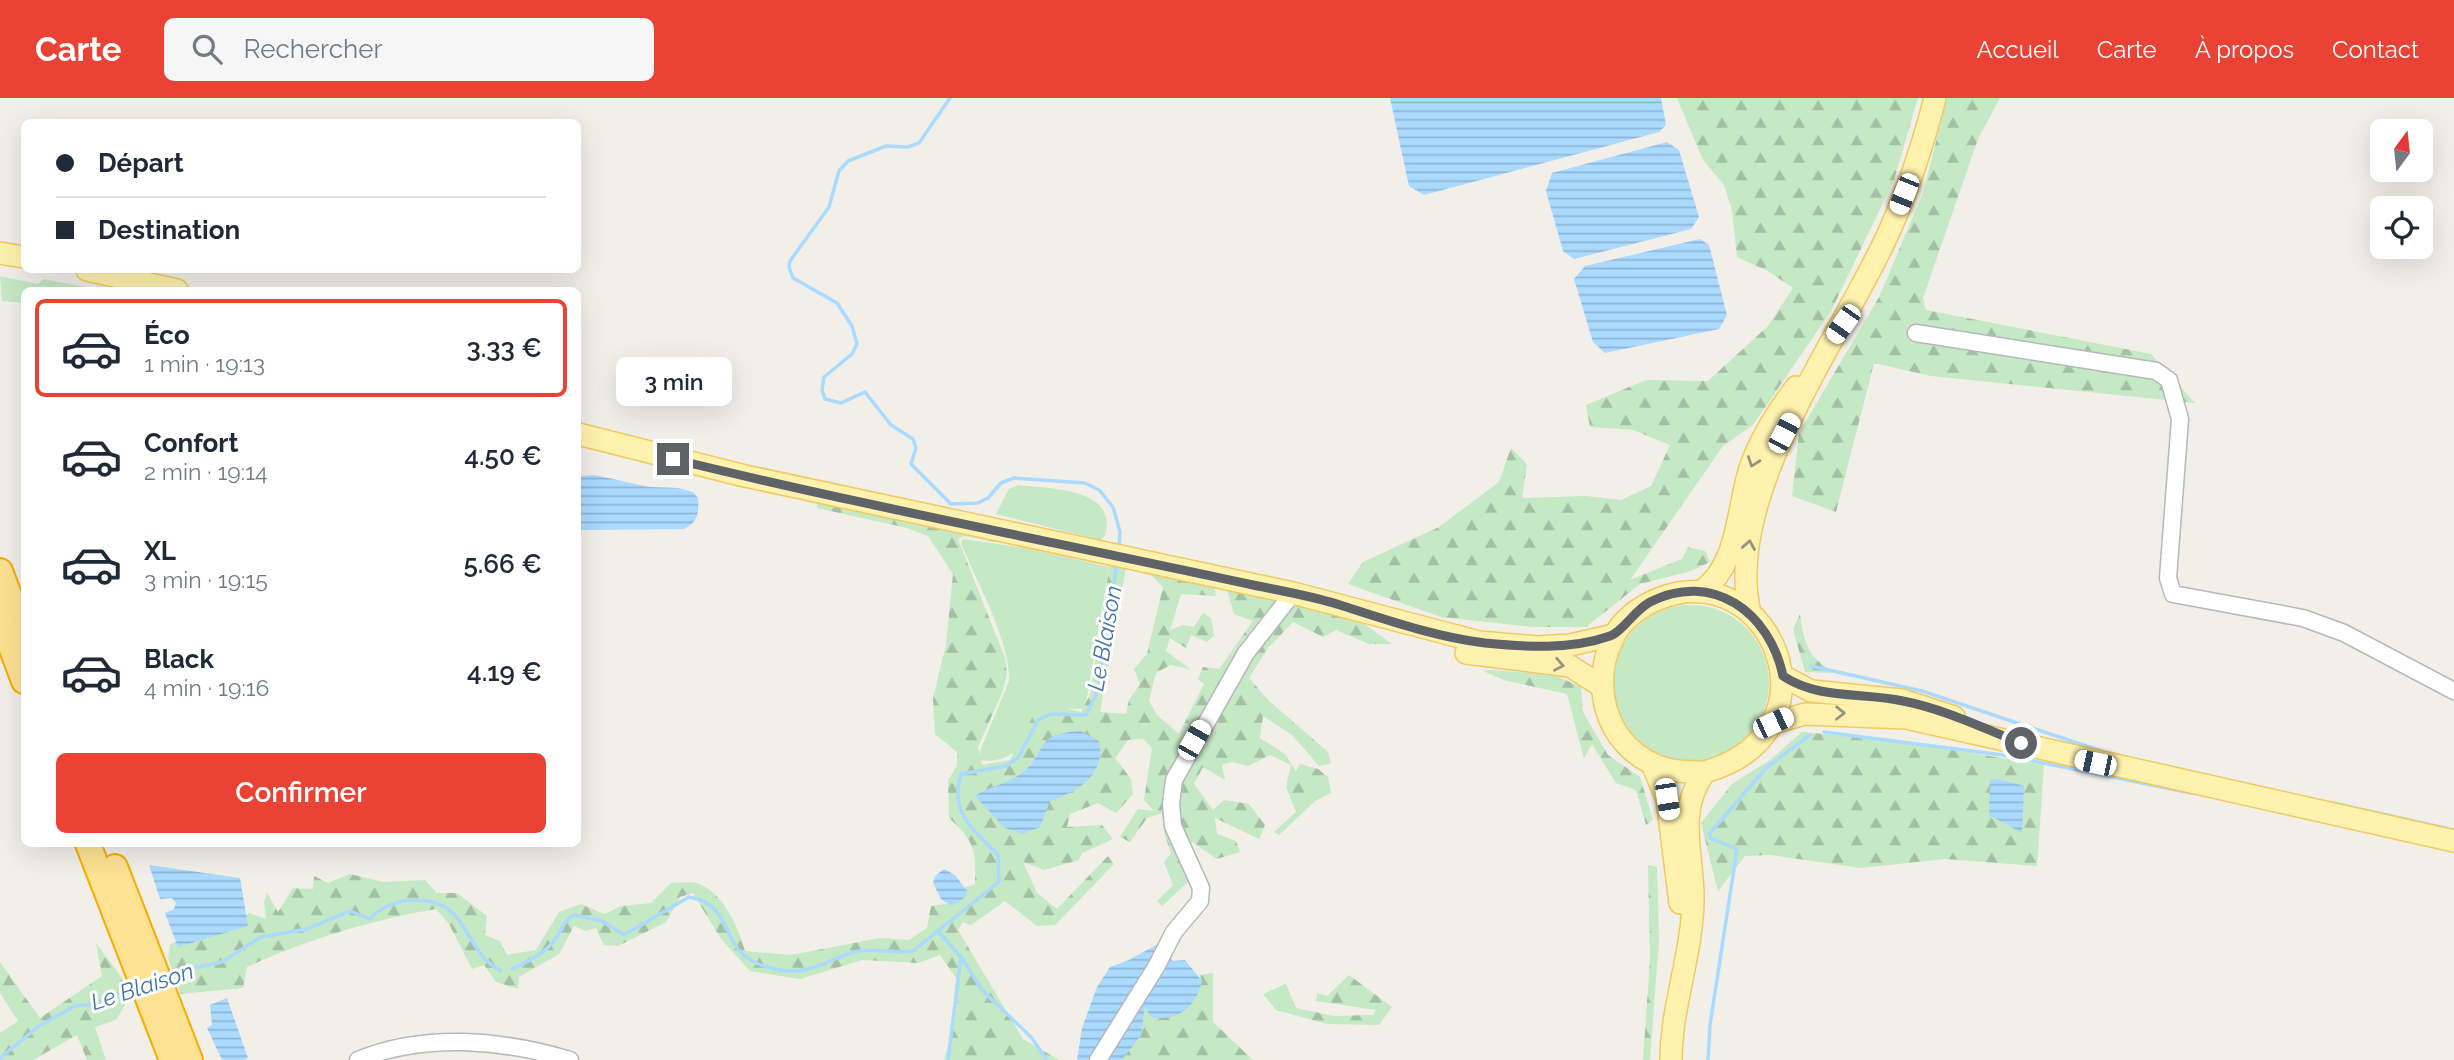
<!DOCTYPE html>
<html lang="fr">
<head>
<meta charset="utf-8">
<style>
	body { margin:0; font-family:Raleway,sans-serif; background:#f6f6f7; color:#1f2937; height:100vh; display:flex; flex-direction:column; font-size:26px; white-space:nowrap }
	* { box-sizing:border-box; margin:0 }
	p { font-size:23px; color:#747a83 }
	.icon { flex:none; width:38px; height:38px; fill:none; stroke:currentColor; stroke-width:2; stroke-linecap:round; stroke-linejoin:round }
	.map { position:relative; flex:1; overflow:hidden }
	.panel { position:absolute; left:21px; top:189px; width:560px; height:560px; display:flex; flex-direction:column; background:#fff; border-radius:10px; box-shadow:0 7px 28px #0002 }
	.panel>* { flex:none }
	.guide { position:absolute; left:21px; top:21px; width:560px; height:154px; border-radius:10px; box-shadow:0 7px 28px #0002; display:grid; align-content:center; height:154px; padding:0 35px; background:#fff }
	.needle { width:46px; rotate:15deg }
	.tools { position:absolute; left:2370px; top:21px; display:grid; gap:14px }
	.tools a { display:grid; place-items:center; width:63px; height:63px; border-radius:10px; background:#fff; box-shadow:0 7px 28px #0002; font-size:35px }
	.end { position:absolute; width:32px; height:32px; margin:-16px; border:9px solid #5f6368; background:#fff; box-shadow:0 0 0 4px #fff }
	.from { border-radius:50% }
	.bubble { position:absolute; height:49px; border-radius:10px; background:#fff; box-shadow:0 7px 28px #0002; font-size:23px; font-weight:600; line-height:49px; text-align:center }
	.car { position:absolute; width:21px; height:42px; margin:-21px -10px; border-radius:9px; box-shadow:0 0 5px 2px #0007; background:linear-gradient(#fff 24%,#345 0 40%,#fff 0 76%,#345 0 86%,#fff 0) }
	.guide b { display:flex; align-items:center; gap:24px; height:66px; font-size:26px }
	.guide b+b { border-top:2px solid #e0e1e3 }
	.guide i { width:18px; height:18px; background:#1f2937 }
	ul { padding:12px 0 0; list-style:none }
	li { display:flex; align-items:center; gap:21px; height:98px; margin:0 14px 10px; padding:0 21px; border:4px solid transparent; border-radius:10px }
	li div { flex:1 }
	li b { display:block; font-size:26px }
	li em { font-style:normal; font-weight:600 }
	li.on { border-color:#ea4335 }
	li>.icon { width:63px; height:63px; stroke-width:1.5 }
	.action { display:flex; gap:14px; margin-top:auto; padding:14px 35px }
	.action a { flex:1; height:80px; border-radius:10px; background:#ea4335; color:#fff; font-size:28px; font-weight:600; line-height:80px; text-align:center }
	header { display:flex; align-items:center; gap:42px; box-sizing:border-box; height:98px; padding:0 35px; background:#ea4335; color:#fff }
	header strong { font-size:33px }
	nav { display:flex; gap:38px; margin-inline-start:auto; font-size:24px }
	.search { width:490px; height:63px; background:#f6f6f7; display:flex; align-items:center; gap:18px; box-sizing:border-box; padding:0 24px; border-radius:10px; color:#747a83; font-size:26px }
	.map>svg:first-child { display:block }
</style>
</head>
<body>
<header>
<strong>Carte</strong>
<div class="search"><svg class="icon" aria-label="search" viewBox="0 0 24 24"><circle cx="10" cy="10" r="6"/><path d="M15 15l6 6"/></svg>Rechercher</div>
<nav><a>Accueil</a><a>Carte</a><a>À propos</a><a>Contact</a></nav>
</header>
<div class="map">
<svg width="2454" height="962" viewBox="0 0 2454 962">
	<defs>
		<pattern id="forest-firs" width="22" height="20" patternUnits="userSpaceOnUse" patternTransform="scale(1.75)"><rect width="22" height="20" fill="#c5e8c5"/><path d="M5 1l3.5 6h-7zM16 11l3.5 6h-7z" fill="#a3c0a4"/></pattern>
		<pattern id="water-rules" width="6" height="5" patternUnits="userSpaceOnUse" patternTransform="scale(1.75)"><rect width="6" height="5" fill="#aadaff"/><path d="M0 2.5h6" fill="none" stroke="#8eb4d2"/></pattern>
	</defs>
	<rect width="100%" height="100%" fill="#f1efe8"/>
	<g fill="#c5e8c5">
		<polygon points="0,178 38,186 44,181 101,192 24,192 24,205 2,203"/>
		<path d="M 1018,387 C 1049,391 1119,389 1105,438 L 1100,442 L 996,416 L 1009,391 Z"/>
		<path d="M 963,441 L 1024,450 L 1109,469 L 1085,611 L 1060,610 C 1037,633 1015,668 980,662 L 980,653 L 1009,583 C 1011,544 976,483 961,445 Z"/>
		<circle cx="1691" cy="585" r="78"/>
	</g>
	<g fill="url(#forest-firs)">
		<polygon points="1677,0 1918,0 1894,82 1831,213 1753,327 1723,348 1630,482 1682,461 1688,449 1705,453 1710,464 1691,473 1640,486 1586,529 1532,529 1441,519 1348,486 1363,464 1439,429 1499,384 1511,350 1527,366 1522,400 1586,398 1621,402 1651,388 1670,347 1633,332 1590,329 1586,307 1646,282 1708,283 1768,228 1793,190 1768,173 1737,159 1732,112 1724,87 1703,62"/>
		<polygon points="1947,0 2000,0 1978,41 1923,200 1926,212 2151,256 2195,305 1931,278 1874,265 1836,414 1792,398 1799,335 1879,199 1923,95"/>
		<path d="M 818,398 L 994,439 L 995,444 L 964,438 L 958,441 L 1005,560 L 1007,576 L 1002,595 L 978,649 L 982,667 L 1010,662 L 1033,618 L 1054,607 L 1081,614 L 1090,597 L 1110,464 L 1126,469 L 1100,614 L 1126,616 L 1129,602 L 1140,586 L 1134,571 L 1147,556 L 1163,489 L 1150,476 L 1162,475 L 1214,490 L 1216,498 L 1181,496 L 1170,532 L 1183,527 L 1194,529 L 1203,515 L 1211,520 L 1214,538 L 1207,544 L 1191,537 L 1186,550 L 1170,540 L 1166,553 L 1190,571 L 1170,567 L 1156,575 L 1149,603 L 1157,617 L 1179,636 L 1204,586 L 1198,581 L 1203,569 L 1219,571 L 1253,523 L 1234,516 L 1227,492 L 1234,488 L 1356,520 L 1392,546 L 1369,546 L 1336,532 L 1323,539 L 1293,524 L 1268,550 L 1249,580 L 1269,603 L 1328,654 L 1331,665 L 1319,668 L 1292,637 L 1263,618 L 1260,640 L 1285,656 L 1296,673 L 1300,666 L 1318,671 L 1328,679 L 1331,695 L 1315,703 L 1279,737 L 1274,734 L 1296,714 L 1286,689 L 1291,667 L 1270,657 L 1248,668 L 1232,664 L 1222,667 L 1225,682 L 1203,669 L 1194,686 L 1213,712 L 1224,702 L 1249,706 L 1265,727 L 1259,741 L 1215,720 L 1217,736 L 1236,743 L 1240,754 L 1217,761 L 1192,744 L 1176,753 L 1190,782 L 1162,808 L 1157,803 L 1173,787 L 1164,764 L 1171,756 L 1164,734 L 1162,715 L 1147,720 L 1130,744 L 1120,739 L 1138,711 L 1154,713 L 1144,702 L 1152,650 L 1143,641 L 1128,642 L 1115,660 L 1131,681 L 1133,696 L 1116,715 L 1098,705 L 1070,716 L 1067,729 L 1102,727 L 1113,741 L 1082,755 L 1079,762 L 1044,772 L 1023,764 L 1037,795 L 1057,811 L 1108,758 L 1114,766 L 1055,827 L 1037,828 L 1005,803 L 971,827 L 963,824 L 958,832 L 1023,941 L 1059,962 L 944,962 L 951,939 L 956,880 L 940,857 L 918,865 L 862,862 L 800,881 L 750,873 L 721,841 L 693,795 L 680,799 L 666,824 L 618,848 L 604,847 L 596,830 L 586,833 L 574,828 L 559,856 L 519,879 L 518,891 L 496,884 L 484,867 L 472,871 L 449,826 L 436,811 C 371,822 306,842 247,869 L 243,890 L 180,896 L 168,860 L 170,847 L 185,838 L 236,824 L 249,815 L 266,821 L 264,804 L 267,795 L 278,814 L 293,790 L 313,791 L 314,778 L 328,785 L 350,776 L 383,784 L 425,782 L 437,795 L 457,795 L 487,818 L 485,837 L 500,843 L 507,857 L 536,852 L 559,814 L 581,806 L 604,816 L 622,808 L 651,805 L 671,785 C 680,785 691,783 699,786 C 723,795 739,830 745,853 L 791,857 L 880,840 L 909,842 L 927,830 L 931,808 L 950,805 L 955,793 L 975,786 C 976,751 975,744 949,720 L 948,682 L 957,668 L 957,654 L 935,636 L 933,600 L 946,547 L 953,476 L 928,438 L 907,430 L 817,410 Z"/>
		<path d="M 1800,516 C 1805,548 1807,559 1836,575 L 1805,574 L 1793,531 Z"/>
		<polygon points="1492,572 1554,577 1581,589 1583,614 1608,657 1640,679 1653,722 1646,727 1636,692 1616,685 1592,646 1584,661 1567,596 1504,582 1483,573"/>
		<polygon points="1802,634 1892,642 2044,667 2037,768 1945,761 1860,770 1771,757 1745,758 1718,793 1701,725 1732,686 1770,662"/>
		<polygon points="1648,767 1657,769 1659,842 1650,962 1643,962 1650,862"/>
		<polygon points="96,845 120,877 130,899 116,922 95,929 106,962 87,962 77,937 33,962 0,962 0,935 18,923 0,895 0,864 40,920 102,878"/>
		<polygon points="1213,875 1213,924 1253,962 1086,962 1145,907 1202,883 1199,877"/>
		<polygon points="1349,877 1392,909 1379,927 1327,926 1276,912 1263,896 1286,886 1296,910 1334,918 1373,917 1376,912 1316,903 1317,895 1327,898"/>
	</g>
	<g fill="url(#water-rules)">
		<polygon points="1390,0 1661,0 1666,27 1659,34 1424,97 1409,88"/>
		<polygon points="1667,44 1679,52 1699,119 1691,131 1574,161 1563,153 1546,93 1552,75"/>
		<polygon points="1700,141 1709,147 1727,217 1719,231 1605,255 1593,244 1574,181 1585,168"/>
		<path d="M 595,377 L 649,389 L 678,390 L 693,394 L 698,400 C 699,415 698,424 684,431 L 579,432 L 578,383 L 582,378 Z"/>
		<path d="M 1081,633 L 1099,643 C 1107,676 1077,694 1050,703 L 1040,729 L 1023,736 L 1005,730 L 975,698 C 989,688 1005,687 1019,677 C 1051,655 1029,636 1081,633 Z"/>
		<polygon points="1999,681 2024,688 2022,735 1989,717 1990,682"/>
		<polygon points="149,767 240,780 248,828 178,849 165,815 174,811 176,805 172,800 160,801"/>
		<polygon points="944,771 955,777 967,793 965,799 952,808 941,801 933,785 935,778"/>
		<path d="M 1156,847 L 1173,863 L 1185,862 L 1202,883 C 1196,909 1178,924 1151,919 L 1145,909 L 1141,937 L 1122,962 L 1077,962 L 1082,930 L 1097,889 L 1110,869 L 1129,862 Z"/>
		<polygon points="227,900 248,960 245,962 222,962 207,930 212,927 210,907"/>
	</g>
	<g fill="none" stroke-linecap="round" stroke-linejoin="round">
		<g stroke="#aadaff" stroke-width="3.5">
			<polyline points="950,0 919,45 908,49 886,48 848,63 839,73 829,109 790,163 789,169 793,180 837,205 852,228 857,246 852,256 824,279 822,292 825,301 841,305 865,294 891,327 913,341 916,350 911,366 951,406 978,405 988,400 1001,385 1014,380 1085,385 1099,392 1113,409 1120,434 1119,450"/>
			<polyline points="1811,568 1922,593 2107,655"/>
			<polyline points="1824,634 2010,658"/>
			<polyline points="2018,660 2191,695"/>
			<polyline points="2333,705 2454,732"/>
			<polyline points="938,833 961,859 948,962"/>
			<polyline points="962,860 982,892 1031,939 1047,962"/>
			<path d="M 512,871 C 529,863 546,855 557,839 C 563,830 564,822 574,817 L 602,823 L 624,837 L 689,799 C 724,805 721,828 738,851 C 752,869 787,877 808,871 C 826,867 841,856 859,853 C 877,850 895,856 913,853 L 999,784 L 998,757 C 973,730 949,716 961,676 L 1006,668 L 1018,660 L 1038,622 L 1051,616 L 1086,617 L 1097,595 L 1117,465"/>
			<path d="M 165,876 L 222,864 L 261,839 L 307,831 L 350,813 L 370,821 C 383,808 395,803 414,802 C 471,801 461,852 501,873"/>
			<polyline points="0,960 39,928 75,908 101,905 132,888"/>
			<polyline points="1708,962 1710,927 1737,751 1710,740 1710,735 1767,669 1810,637"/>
		</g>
		<defs>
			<g id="minor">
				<polyline points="1916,235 2156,273 2169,282 2180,321 2168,480 2173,496 2303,520 2344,535 2454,593"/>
				<path d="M 358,962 C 425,934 503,942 570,962"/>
				<polyline points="1098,962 1156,869 1174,834 1200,803 1201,790 1173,728 1171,706 1174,682 1246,555 1293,495"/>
			</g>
			<g id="major">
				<polyline points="0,155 24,159"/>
				<polyline points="87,172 177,192"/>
				<polyline points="578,336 745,378 1293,495 1479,544 1537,549 1570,547 1614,537"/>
				<path d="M 1700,494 C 1739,469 1737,410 1750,370 C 1760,341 1777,314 1796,289"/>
				<path d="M 1750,515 C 1722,398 1841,240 1888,136 C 1908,92 1923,47 1935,0"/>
				<polyline points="1466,555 1570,568 1601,588"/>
				<polyline points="1783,578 1811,593 1902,602 1954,619"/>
				<polyline points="1773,625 1805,616 1906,620 2454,743"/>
				<polyline points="1652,666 1667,701 1680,805"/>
				<path d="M 1671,962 C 1671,909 1692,857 1693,803 C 1694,758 1675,713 1705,674 C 1844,634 1772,458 1661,500 C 1642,507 1622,521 1613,540 C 1591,586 1604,643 1653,666 C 1670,674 1687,674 1705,674"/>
			</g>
			<g id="highway">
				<polyline points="0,473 24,536"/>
				<polyline points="0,519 24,583"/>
				<polyline points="88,746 172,962"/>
				<polyline points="115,769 190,962"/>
			</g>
		</defs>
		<use href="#minor" stroke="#b5b8bc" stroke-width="19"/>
		<use href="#major" stroke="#f2c960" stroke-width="24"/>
		<use href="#highway" stroke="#f9ab00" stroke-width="28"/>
		<use href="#minor" stroke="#fff" stroke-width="16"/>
		<use href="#major" stroke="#fff2af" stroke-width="21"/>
		<use href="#highway" stroke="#fde293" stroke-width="24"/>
	</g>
	<defs><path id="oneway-chevron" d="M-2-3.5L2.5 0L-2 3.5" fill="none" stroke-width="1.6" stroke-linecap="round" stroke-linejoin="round" transform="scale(1.75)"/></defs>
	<g stroke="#979581">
		<use href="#oneway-chevron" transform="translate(1753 364) rotate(110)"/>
		<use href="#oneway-chevron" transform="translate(1749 447) rotate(-80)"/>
		<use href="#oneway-chevron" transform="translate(1559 567) rotate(11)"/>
		<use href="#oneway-chevron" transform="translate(1840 615) rotate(1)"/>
	</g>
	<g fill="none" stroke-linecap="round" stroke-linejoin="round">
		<path stroke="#5f6368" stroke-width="9" d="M 673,361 C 865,408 1060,445 1253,487 C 1282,493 1312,498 1340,507 C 1387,522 1436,539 1485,545 C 1526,549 1570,552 1610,538 C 1622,534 1635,512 1650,504 C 1713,472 1770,515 1783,578 C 1819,602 1862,594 1903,603 C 1944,611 1983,630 2021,645"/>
	</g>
	<g text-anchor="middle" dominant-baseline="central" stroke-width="6" stroke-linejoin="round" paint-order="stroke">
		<g font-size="23" font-style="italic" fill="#4174aa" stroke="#fff">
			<text transform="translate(1104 540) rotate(-80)">Le Blaison</text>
			<text transform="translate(142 888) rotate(-18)">Le Blaison</text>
		</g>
	</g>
</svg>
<div class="tools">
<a><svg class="needle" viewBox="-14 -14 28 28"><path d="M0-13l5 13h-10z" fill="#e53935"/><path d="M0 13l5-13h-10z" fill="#747a83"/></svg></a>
<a><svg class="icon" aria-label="locate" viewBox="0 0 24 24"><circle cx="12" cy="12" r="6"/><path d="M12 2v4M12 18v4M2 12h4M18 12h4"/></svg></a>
</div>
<i class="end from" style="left:2021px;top:645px"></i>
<i class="end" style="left:673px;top:361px"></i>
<div class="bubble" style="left:616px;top:259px;width:116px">3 min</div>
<i class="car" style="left:1904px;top:96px;rotate:202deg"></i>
<i class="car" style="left:1843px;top:226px;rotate:215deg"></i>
<i class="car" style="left:1784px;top:335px;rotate:28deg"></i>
<i class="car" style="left:1773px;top:625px;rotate:65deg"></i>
<i class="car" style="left:1194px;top:642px;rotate:30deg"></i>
<i class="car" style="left:2095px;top:665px;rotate:282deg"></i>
<i class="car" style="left:1667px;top:701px;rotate:171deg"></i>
<div class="guide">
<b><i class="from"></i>Départ</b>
<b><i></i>Destination</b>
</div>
<section class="panel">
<ul>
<li class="on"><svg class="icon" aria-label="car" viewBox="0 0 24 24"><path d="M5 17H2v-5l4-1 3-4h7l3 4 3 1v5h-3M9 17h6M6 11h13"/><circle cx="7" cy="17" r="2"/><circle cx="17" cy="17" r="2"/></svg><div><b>Éco</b><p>1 min · 19:13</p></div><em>3.33 €</em></li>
<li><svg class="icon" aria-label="car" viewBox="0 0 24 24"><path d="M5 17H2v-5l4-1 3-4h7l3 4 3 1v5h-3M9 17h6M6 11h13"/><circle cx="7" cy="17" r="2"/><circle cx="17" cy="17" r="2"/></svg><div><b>Confort</b><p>2 min · 19:14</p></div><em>4.50 €</em></li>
<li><svg class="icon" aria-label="car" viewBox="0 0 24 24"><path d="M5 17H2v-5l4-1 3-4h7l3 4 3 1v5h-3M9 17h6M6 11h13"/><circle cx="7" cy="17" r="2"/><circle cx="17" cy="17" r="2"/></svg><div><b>XL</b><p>3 min · 19:15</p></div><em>5.66 €</em></li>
<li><svg class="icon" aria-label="car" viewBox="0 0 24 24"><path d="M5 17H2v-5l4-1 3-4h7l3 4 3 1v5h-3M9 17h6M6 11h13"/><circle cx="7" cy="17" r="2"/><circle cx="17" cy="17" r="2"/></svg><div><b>Black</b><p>4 min · 19:16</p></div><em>4.19 €</em></li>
</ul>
<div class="action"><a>Confirmer</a></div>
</section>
</div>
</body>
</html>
